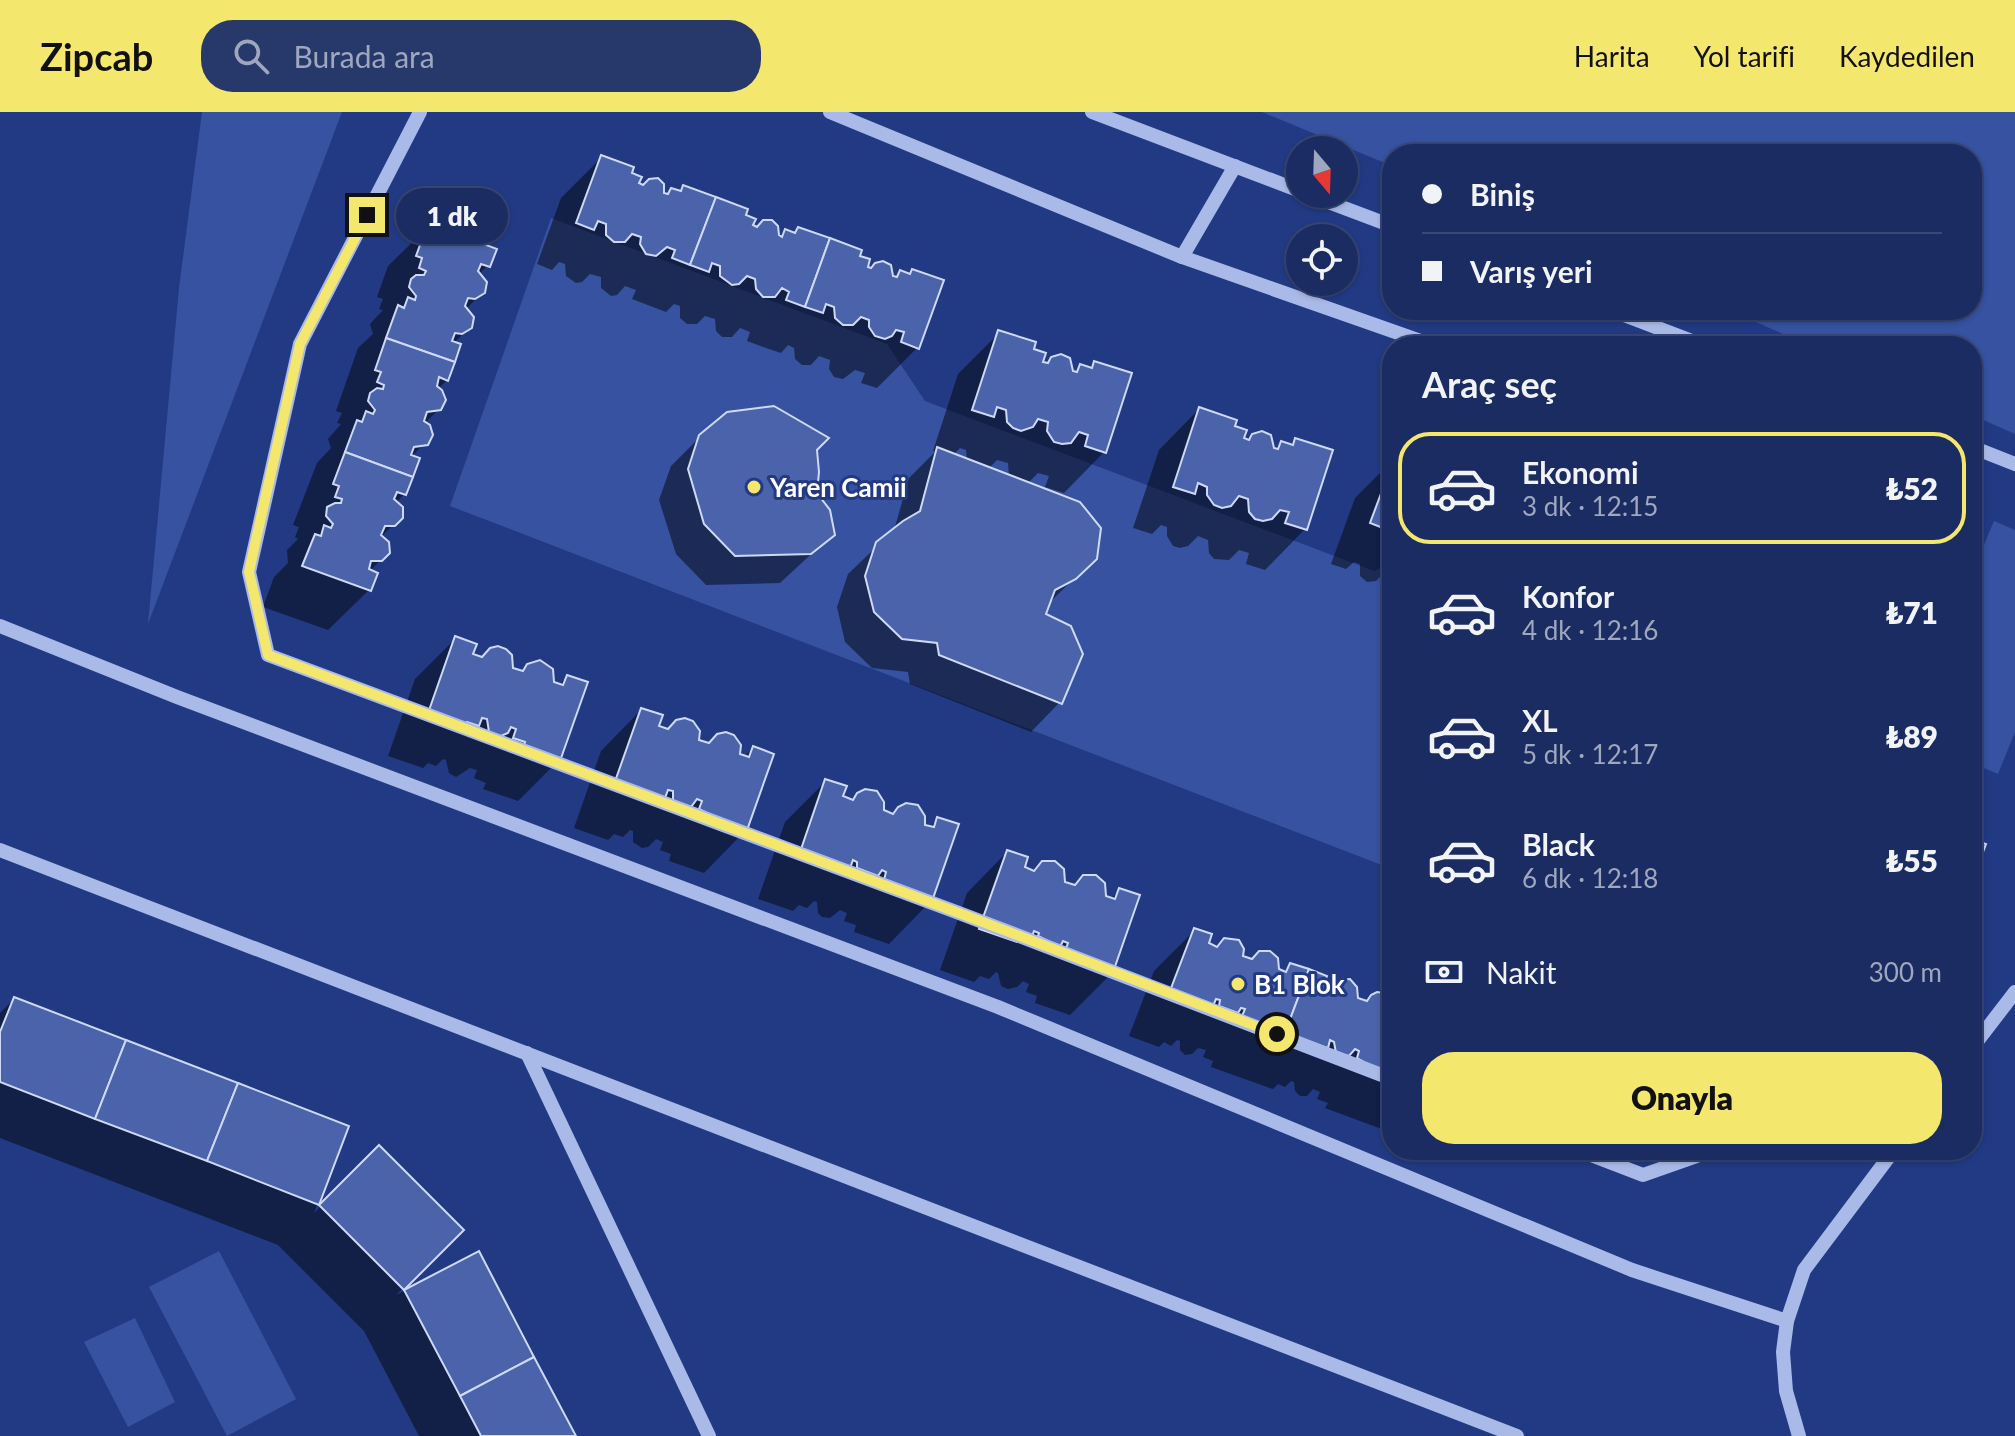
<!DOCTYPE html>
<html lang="tr">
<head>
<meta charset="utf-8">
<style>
	body { margin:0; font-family:Lato,sans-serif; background:#27386b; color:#f1f3f6; height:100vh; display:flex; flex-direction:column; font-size:30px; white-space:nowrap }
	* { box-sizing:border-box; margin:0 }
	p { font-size:26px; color:#9fa7be }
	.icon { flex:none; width:44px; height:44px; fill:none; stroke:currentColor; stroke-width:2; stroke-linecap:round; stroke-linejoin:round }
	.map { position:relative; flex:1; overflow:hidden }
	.details { position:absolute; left:1382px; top:224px; width:600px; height:824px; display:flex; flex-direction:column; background:#1a2c62; border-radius:32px; box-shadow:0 2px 6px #0004,0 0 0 2px #384877 }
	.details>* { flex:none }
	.hud { position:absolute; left:1382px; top:32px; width:600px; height:176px; border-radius:32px; box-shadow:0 2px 6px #0004,0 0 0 2px #384877; display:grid; align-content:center; height:176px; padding:0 40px; background:#1a2c62 }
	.needle { width:52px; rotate:161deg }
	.fabs { position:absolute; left:1286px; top:24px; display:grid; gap:16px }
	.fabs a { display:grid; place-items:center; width:72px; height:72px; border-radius:50%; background:#1a2c62; box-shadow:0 2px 6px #0004,0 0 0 2px #384877; font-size:40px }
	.end { position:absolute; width:36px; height:36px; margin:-18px; border:10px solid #f4e76d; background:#111; box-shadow:0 0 0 4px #111 }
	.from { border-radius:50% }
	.bubble { position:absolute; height:56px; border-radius:28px; background:#1a2c62; box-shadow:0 2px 6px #0004,0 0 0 2px #384877; font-size:26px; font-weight:800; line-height:56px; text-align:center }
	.hud b { display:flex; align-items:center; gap:28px; height:76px; font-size:30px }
	.hud b+b { border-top:2px solid #384877 }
	.hud i { width:20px; height:20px; background:#f1f3f6 }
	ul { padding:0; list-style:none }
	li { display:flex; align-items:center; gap:24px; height:112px; margin:0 16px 12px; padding:0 24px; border:4px solid transparent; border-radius:32px }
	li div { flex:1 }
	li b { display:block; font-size:30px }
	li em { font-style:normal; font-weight:800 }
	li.current { border-color:#f4e76d }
	li>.icon { width:72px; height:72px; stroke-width:1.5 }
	h2 { padding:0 40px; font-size:36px; line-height:96px }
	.pay { display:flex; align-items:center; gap:20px; height:88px; padding:0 40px; font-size:30px }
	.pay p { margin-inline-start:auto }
	.cta { display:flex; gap:16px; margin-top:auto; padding:16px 40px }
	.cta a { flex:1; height:92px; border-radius:32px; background:#f4e76d; color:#111; font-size:32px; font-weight:800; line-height:92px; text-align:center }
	header { display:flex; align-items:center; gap:48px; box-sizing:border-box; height:112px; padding:0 40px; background:#f4e76d; color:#111 }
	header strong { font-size:38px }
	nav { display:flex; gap:44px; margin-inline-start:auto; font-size:28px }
	.search { width:560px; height:72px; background:#27386b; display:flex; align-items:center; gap:20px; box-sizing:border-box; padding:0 28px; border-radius:32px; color:#9fa7be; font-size:30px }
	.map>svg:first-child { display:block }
</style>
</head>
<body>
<header>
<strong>Zipcab</strong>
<div class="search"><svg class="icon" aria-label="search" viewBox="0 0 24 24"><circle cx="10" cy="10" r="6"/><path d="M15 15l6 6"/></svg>Burada ara</div>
<nav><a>Harita</a><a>Yol tarifi</a><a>Kaydedilen</a></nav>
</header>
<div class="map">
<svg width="2015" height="1324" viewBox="0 0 2015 1324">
	<rect width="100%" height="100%" fill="#223a83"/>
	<g fill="#3652a0">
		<polygon points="202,0 342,0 148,512 179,176"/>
		<polygon points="1262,0 2015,0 2015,322 1972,303 1972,234 1811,234 1728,198 1972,198 1972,42 1392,42 1392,54"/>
		<polygon points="551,106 887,232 925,289 1374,459 1392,452 1392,757 450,394"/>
		<polygon points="1994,409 2015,418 2015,620 1998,662 1972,651 1972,462"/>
		<polygon points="219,1139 296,1287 227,1324 149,1175"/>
		<polygon points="135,1206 175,1290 128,1315 84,1230"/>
	</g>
	<g fill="#0007" fill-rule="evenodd">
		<polygon points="602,45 629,62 636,73 666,84 671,78 679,80 684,75 744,104 751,115 779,125 786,119 793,122 798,117 857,145 865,156 894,167 900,161 908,164 912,159 917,236 877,276 861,271 865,261 855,258 843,267 834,265 829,257 830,248 819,244 811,253 802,253 795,247 794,236 788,233 781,241 763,235 747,229 750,220 740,216 732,225 722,225 716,219 715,207 705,204 697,212 687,212 680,206 680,194 674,192 666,200 632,187 636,178 625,174 617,183 611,184 601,176 601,165 590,162 582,170 576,171 566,164 565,152 559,150 552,158 537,152 561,86"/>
		<polygon points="429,114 488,153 478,163 483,180 465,198 470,215 454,231 447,268 438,277 439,297 424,312 430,326 411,345 404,382 396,391 401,405 381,425 388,440 369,460 369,478 328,518 263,495 274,465 288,451 287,438 298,427 295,425 299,415 293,413 317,351 331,336 328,327 341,312 337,311 342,301 336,299 358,236 373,222 370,212 383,198 379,197 383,187 377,185 388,154"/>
		<path d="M 999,221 L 1031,239 L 1041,251 L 1074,261 L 1081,254 L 1089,257 L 1095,251 L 1104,340 L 1064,381 L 1045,375 L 1049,364 L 1038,361 L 1027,372 L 1095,446 L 1047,493 L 1044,503 L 1060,590 L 1031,620 L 910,572 L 908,560 L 872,556 L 845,530 L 837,495 L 848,462 L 894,418 L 909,366 L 935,340 L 933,339 L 958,262 ZM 960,336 L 966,338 L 967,348 L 953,343 ZM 997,348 L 1008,351 L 1009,365 L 988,357 Z"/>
		<polygon points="1199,297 1232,315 1241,327 1274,338 1281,331 1290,334 1295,328 1305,417 1265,458 1246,452 1249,441 1239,438 1229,448 1214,447 1209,441 1208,428 1198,424 1188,434 1180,436 1173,434 1167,424 1167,415 1161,413 1152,422 1133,416 1159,338"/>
		<polygon points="701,324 815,338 815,382 833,422 780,471 706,473 676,442 659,388 671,354"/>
		<polygon points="1392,349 1392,464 1384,461 1376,469 1367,470 1360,464 1360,452 1354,450 1346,457 1331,452 1355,386"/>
		<polygon points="456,526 470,543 511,558 558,574 567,565 559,648 518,689 483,677 486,671 474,666 477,658 470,656 456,665 449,661 446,648 443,647 436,654 428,651 423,656 388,644 415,567"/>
		<polygon points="641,598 656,615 738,643 744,645 753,636 744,720 704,761 669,749 671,742 660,738 663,730 656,727 648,735 642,736 633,730 633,719 630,718 623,725 614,722 608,728 574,716 601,639"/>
		<polygon points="826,669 841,685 851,689 859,682 882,700 929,716 938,707 929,791 889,832 854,820 856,813 844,809 847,801 840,798 830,806 822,805 818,801 817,790 814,789 807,796 799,793 793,799 758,787 785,710"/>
		<polygon points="1007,740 1022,757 1063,771 1111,787 1119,779 1111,862 1070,903 1035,891 1037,884 1026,880 1029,872 1023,869 1017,875 1008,877 1001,874 998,861 996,860 989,867 980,864 974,870 940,858 967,781"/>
		<polygon points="1195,818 1207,832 1283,861 1290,853 1321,875 1392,900 1392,1015 1387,1019 1325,996 1328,991 1317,987 1320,980 1313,977 1307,984 1300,984 1295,979 1294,970 1291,969 1285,975 1278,972 1273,977 1211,955 1213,949 1203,945 1206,938 1198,936 1192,942 1185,943 1180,938 1180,929 1177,928 1171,934 1164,930 1159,935 1129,924 1154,859"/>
		<polygon points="14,887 347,1015 314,1101 379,1036 461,1118 396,1183 478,1142 574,1324 419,1324 364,1219 278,1133 0,1026 0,901"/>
		<polygon points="1440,1038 1480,1038 1469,1050"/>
	</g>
	<g fill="#4b63ab" stroke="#ced9f6" stroke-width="2">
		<polygon points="601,43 634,55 632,61 642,65 639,71 643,73 649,67 658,66 664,72 664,81 668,82 671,76 681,79 683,73 716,85 690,153 672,146 675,138 667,135 656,144 646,142 640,132 641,125 632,122 625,130 614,130 606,123 606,112 598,109 594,118 576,111"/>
		<polygon points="716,85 748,97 746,103 756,107 753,113 757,115 763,108 772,108 778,114 779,123 782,125 785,117 795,121 798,115 830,126 805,195 786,188 789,180 782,176 775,185 763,185 756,177 755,167 747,164 739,172 732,173 720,164 720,154 712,151 709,160 690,153"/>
		<polygon points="428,111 497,137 490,155 481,152 478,159 487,170 485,181 475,187 468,186 465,194 474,205 472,216 462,222 455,221 452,229 461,232 455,250 386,226 398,193 404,196 408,185 415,188 416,184 409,175 411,167 416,163 424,163 426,159 419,156 422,146 416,144"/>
		<polygon points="830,126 862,138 860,144 870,147 868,155 871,156 875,151 883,149 891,153 893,164 897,165 900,158 910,162 912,157 944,168 919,237 901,230 904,220 896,218 892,224 885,227 875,224 869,215 869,208 861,205 853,213 843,213 835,206 834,195 826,192 823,201 805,195"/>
		<polygon points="998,218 1036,230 1034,237 1046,241 1043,250 1048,251 1051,245 1061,242 1070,246 1073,259 1077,260 1080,252 1092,256 1094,249 1132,261 1106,341 1085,334 1088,323 1079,320 1071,331 1062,332 1054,330 1047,319 1048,310 1038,307 1033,315 1021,319 1013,316 1007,310 1006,298 997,295 994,305 972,298"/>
		<polygon points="386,226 455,250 448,269 439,265 437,274 442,278 446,288 441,298 427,300 424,309 430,313 433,323 428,333 414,335 411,343 420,346 413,365 345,340 357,308 362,310 366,299 373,302 375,298 368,289 370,281 377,276 383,277 384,273 377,270 381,260 375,258"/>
		<polygon points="774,294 829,326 817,338 819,360 817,381 830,398 835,423 811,442 735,444 704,412 688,357 699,323 727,300"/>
		<polygon points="1199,295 1237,308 1235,314 1247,318 1244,326 1249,328 1252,322 1262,319 1271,323 1274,336 1278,337 1281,329 1293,333 1295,326 1333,338 1307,418 1285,411 1289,400 1280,398 1272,407 1263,409 1255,407 1249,400 1248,387 1239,384 1231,394 1222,396 1214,393 1207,383 1207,375 1198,371 1195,382 1173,375"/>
		<polygon points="937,335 1080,390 1101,416 1097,447 1076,467 1055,478 1046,502 1071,514 1083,542 1062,592 939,543 937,531 902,527 874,500 865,464 876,430 903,409 920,399"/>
		<polygon points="345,340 413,365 406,383 397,380 394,387 403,395 403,406 395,414 385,414 381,423 389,430 390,441 382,449 371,449 369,457 378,461 371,479 302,454 315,422 321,424 324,413 331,416 333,412 326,404 327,395 335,391 341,391 342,387 335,385 339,374 333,372"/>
		<polygon points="1392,352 1392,409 1388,418 1370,411"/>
		<polygon points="455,524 477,532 473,542 482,545 490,536 498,534 506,537 512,543 513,556 523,559 527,552 540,548 553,557 554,570 563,573 567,563 588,570 560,649 523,637 525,630 513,626 516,617 511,615 508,621 501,624 489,620 487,607 482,606 479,614 467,610 465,616 427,604"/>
		<polygon points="641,596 663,603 659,614 668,617 676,608 685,606 693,609 700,619 699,628 709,631 717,622 726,620 734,623 741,633 740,642 749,645 753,634 774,642 746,721 699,697 702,689 697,687 691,695 673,689 673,679 668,678 665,686 613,675"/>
		<polygon points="825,667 847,674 843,684 853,688 857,681 865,677 877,679 884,690 884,698 893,702 898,695 906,691 918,693 925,704 925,713 934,715 937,705 959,712 931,792 884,768 886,760 882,758 878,764 857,756 857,750 853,748 850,756 798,746"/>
		<polygon points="1972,727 1986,732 1972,769"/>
		<polygon points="1007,738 1028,745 1025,755 1034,759 1042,749 1055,749 1064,757 1065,770 1075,773 1083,763 1096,763 1105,771 1106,784 1115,787 1119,776 1140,783 1112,863 1065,839 1068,831 1063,829 1060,835 1038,824 1039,821 1034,819 1031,827 1017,830 979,817"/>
		<polygon points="1194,816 1212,822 1209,831 1217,835 1224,826 1239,828 1244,837 1243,844 1252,847 1259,839 1270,839 1278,846 1279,857 1286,860 1290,851 1309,857 1283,926 1242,904 1245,897 1241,896 1238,901 1219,894 1220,888 1216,887 1213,894 1168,884"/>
		<polygon points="1309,857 1327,864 1324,873 1331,876 1338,868 1350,867 1357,875 1358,886 1367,889 1371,883 1377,880 1384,881 1392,887 1392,966 1357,946 1359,939 1355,937 1349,944 1336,941 1334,930 1330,928 1328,936 1283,926"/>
		<polygon points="14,885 126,928 95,1007 0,970 0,920"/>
		<polygon points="126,928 238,971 207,1049 95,1007"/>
		<polygon points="238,971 349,1014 319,1093 207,1049"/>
		<polygon points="379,1033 464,1118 404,1178 319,1093"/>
		<polygon points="479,1139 534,1245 460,1284 404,1178"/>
		<polygon points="534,1245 576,1324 481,1324 460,1284"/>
	</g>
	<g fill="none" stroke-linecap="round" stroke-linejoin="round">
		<g stroke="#aabae8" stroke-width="14">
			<polyline points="420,0 300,232 249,460 268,543 959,801 1392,967"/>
			<polyline points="830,0 1182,145 1235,54"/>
			<polyline points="1092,0 1300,79"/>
			<polyline points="1307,82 1392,114"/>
			<polyline points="1182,145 1435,234"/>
			<polyline points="1611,198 1705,234"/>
			<polyline points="1972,335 2015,352"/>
			<polyline points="0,514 177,585 998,895 1632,1158 1787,1209"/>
			<polyline points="0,738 1517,1324"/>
			<polyline points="1972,936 2015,880"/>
			<polyline points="527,941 709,1324"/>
			<polyline points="1578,1038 1643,1063 1697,1044 1700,1038"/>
			<polyline points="1799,1324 1786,1279 1783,1240 1787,1209 1804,1158 1894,1038"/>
		</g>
	</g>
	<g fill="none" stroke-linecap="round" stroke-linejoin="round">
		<polyline stroke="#f4e76d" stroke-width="10" points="367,103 300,232 255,432 249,460 268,543 959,801 1277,922"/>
	</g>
	<g fill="#f4e76d" stroke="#223a83" stroke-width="3">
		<circle cx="754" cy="375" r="8"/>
		<circle cx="1238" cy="872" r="8"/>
	</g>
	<g text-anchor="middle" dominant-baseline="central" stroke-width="6" stroke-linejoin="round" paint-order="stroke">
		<g font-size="26" font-weight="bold" fill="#fff" stroke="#223a83" text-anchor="start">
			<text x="770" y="375">Yaren Camii</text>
			<text x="1254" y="872">B1 Blok</text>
		</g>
	</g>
</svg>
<div class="fabs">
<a><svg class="needle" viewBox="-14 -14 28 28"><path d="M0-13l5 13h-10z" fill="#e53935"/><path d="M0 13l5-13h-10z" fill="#9fa7be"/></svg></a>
<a><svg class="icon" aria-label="locate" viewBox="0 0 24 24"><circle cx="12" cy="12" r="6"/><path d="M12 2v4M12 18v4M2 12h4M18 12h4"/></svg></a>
</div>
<i class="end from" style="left:1277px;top:922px"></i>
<i class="end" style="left:367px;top:103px"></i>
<div class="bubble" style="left:396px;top:76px;width:112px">1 dk</div>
<div class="hud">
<b><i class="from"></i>Biniş</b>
<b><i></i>Varış yeri</b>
</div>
<section class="details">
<h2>Araç seç</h2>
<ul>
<li class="current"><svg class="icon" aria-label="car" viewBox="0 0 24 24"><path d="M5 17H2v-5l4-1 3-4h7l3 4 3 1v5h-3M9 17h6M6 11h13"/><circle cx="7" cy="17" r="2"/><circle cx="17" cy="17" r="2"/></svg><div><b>Ekonomi</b><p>3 dk · 12:15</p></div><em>₺52</em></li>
<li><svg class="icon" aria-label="car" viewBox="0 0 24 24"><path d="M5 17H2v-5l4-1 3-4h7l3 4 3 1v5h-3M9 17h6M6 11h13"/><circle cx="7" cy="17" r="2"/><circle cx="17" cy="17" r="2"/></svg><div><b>Konfor</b><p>4 dk · 12:16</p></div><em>₺71</em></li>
<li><svg class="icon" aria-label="car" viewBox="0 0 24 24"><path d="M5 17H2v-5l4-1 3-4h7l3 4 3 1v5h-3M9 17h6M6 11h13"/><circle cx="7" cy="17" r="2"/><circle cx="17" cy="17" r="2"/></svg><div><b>XL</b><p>5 dk · 12:17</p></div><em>₺89</em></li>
<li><svg class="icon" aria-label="car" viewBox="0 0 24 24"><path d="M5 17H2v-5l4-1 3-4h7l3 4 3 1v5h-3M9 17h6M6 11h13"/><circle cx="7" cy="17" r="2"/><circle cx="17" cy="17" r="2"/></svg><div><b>Black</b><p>6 dk · 12:18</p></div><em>₺55</em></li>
</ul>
<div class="pay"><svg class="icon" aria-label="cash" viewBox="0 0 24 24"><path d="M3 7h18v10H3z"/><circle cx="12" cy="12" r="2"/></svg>Nakit<p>300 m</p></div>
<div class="cta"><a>Onayla</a></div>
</section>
</div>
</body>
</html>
